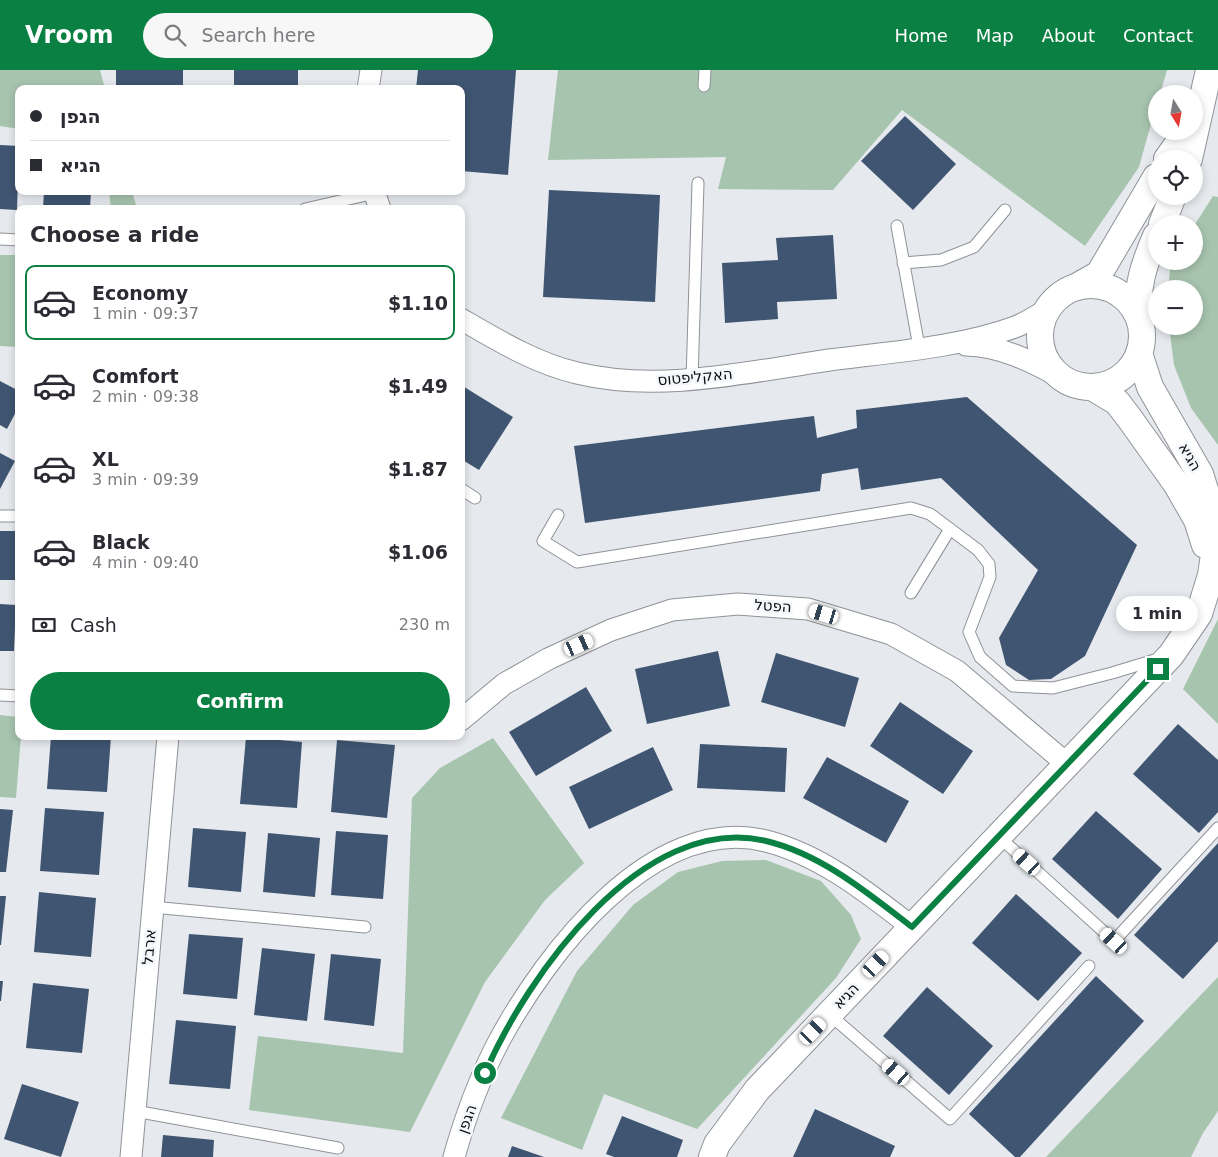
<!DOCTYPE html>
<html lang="en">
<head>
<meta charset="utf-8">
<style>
	body { margin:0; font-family:"DejaVu Sans","Noto Sans Hebrew",sans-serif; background:#f7f7f7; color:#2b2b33; height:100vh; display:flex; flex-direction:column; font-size:19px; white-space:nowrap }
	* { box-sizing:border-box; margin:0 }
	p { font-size:16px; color:#7c7c81 }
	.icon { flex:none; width:28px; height:28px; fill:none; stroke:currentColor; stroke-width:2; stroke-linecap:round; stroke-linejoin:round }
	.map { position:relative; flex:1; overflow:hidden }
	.drawer { position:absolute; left:15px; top:135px; width:450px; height:535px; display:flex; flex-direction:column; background:#fff; border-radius:10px; box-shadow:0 2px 8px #0003 }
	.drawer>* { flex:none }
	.guide { position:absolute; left:15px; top:15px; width:450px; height:110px; border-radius:10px; box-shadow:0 2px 8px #0003; display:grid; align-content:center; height:110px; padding:0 15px; background:#fff }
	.needle { width:32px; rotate:169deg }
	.controls { position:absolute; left:1148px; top:15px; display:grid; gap:10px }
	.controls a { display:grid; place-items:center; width:55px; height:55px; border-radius:50%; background:#fff; box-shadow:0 2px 8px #0003; font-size:25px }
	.end { position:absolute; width:22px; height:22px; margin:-11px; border:6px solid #0b8043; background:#fff; box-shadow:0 0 0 2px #fff }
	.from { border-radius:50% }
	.bubble { position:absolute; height:35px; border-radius:18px; background:#fff; box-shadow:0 2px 8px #0003; font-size:16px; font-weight:800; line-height:35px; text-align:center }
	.car { position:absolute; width:15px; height:30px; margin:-15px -8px; border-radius:6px; box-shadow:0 0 4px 1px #0007; background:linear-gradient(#fff 24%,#345 0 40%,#fff 0 76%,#345 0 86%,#fff 0) }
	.guide b { display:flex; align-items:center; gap:18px; height:48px; font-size:19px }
	.guide b+b { border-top:1px solid #e1e1e2 }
	.guide i { width:12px; height:12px; background:#2b2b33 }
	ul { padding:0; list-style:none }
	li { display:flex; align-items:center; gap:15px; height:75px; margin:0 10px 8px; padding:0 5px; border:2px solid transparent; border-radius:10px }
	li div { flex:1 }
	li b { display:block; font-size:19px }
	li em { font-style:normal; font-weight:800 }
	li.active { border-color:#0b8043 }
	li>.icon { width:45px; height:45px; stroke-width:1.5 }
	h2 { padding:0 15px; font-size:22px; line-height:60px }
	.pay { display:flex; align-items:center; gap:12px; height:55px; padding:0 15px; font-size:19px }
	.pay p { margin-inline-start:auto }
	.action { display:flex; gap:10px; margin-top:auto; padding:10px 15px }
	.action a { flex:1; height:58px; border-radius:30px; background:#0b8043; color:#fff; font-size:20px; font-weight:800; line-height:58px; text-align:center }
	header { display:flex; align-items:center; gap:30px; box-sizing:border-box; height:70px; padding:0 25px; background:#0b8043; color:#fff }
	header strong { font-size:24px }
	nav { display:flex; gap:28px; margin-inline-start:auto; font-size:18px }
	.search { width:350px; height:45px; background:#f7f7f7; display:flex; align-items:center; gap:12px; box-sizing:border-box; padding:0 18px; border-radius:28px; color:#7c7c81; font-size:19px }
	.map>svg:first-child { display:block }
</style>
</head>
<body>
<header>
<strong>Vroom</strong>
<div class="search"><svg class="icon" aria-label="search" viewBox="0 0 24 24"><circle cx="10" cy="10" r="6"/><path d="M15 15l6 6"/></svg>Search here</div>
<nav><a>Home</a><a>Map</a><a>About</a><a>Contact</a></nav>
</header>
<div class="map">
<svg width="1218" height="1087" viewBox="0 0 1218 1087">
	<rect width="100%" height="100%" fill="#e6e9ed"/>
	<g fill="#a7c4ae">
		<polygon points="0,0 100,0 105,19 19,19 19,59 0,56"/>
		<polygon points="558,0 1167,0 1160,24 1156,24 1156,36 1139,97 1085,176 902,40 833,120 718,119 726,87 548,90"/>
		<polygon points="109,121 132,121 137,139 111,139"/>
		<polygon points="1213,126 1218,127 1218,375 1191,338 1174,295 1169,256 1194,256 1194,219 1168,219 1171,191 1194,191 1194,156"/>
		<polygon points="0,185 19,185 19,277 0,276"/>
		<polygon points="1218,549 1218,654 1183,619"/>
		<polygon points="0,645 19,647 19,666 21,666 16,728 0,727"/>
		<polygon points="493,668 584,793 545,830 485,912 410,1062 249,1040 258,966 403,983 412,728 440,698"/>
		<polygon points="766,790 821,811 851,845 861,869 836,908 697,1059 604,1024 582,1080 501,1048 577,901 633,835 678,802 722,791"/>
		<polygon points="1218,907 1218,1041 1203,1063 1191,1087 1046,1087"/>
	</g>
	<g fill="#3f5571">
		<rect x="116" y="0" width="67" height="19"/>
		<rect x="234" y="0" width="64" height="19"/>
		<polygon points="418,0 516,0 508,105 461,101 461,19 416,19"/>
		<polygon points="905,46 956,94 913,140 861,91"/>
		<polygon points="0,75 19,76 17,140 0,139"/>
		<polygon points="549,120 660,125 655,232 543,227"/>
		<polygon points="44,121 91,121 90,139 43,139"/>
		<polygon points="833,165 837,229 777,232 778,249 725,253 722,193 778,190 776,168"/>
		<polygon points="0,311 19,321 19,336 7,359 0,355"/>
		<polygon points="461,315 513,347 479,400 461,389"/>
		<polygon points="967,327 1137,475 1085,586 1051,609 1029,610 1006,595 999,568 1038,500 941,408 861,420 858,398 822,404 820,421 585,453 574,376 814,346 817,368 857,358 856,340"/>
		<polygon points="0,383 15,391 0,419"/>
		<rect x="0" y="461" width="15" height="49"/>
		<polygon points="0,534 16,535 14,581 0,581"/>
		<polygon points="718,581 730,636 647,654 635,599"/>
		<polygon points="776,583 859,608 845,657 761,632"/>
		<polygon points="586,617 612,661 536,706 509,662"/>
		<polygon points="900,632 973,681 943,724 870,676"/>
		<polygon points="1178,654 1218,690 1218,742 1199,763 1133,704"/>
		<polygon points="51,666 111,666 107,722 47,719"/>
		<polygon points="246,667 302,672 297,738 240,734"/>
		<polygon points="337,670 395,675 387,748 331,742"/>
		<polygon points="700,674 787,678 785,722 697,718"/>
		<polygon points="653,677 673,720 589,759 569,717"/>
		<polygon points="827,687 909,731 886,773 803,728"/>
		<polygon points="45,738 104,742 99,805 40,801"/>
		<polygon points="0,739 13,740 6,802 0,802"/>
		<polygon points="1096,741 1162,799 1118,849 1052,789"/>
		<polygon points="193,758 246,762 241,822 188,817"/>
		<polygon points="336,761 388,765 383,829 331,825"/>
		<polygon points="268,763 320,768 315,827 263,822"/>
		<polygon points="1218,773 1218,871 1183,909 1134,865"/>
		<polygon points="39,822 96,828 91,887 34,882"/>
		<polygon points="1016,824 1082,883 1038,931 972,873"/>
		<polygon points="0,826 6,826 1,875 0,875"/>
		<polygon points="189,864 243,868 237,929 183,924"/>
		<polygon points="262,878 315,884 307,951 254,945"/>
		<polygon points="331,884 381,889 374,956 324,950"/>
		<polygon points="1096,906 1144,951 1020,1087 1015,1087 969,1044"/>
		<polygon points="0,911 3,911 1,931 0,931"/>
		<polygon points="33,913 89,919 82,983 26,978"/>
		<polygon points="927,917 993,976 949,1025 883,966"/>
		<polygon points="176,950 236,956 230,1019 169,1014"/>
		<polygon points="22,1014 79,1032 61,1087 4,1069"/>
		<polygon points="815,1039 895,1076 890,1087 793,1087"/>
		<polygon points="622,1046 683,1070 677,1087 614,1087 606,1084"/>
		<polygon points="163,1065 214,1070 213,1087 161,1087"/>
		<polygon points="512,1076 544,1087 508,1087"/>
	</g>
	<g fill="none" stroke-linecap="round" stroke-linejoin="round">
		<defs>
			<g id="service">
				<polyline points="704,16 705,0"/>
				<polyline points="305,139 375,123"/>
				<polyline points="897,156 919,277"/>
				<polyline points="0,169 19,170"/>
				<polyline points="903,193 941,190 974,177 1005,140"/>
				<polyline points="692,310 698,113"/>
				<polyline points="461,419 475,428"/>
				<polyline points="558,445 543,471 577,492 911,438 930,444 978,480 989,494 990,507 969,562 980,587 1013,616 1053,618 1112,603 1158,589"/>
				<polyline points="0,446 19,446"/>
				<polyline points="911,523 950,459"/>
				<polyline points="0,625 19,626"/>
				<polyline points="998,766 1114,871 1218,758"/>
				<polyline points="152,837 365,857"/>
				<polyline points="829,944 950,1049 1089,896"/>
				<polyline points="135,1041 338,1078"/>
			</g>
			<g id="minor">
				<polyline points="368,19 371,0"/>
				<polyline points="374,121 380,139"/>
				<path d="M 461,249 C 499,271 535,293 577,303 C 659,323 747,302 829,290 C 890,282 957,278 1015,257 C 1026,253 1036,246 1045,241"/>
				<path d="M 966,275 C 1000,276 1029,290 1058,306"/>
				<polyline points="461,650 504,614 548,589 611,560 672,540 738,534 808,539 891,564 957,601 1067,694"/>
				<polyline points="131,1087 168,666"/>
				<path d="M 454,1087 C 465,1048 480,1007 499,971 C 546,884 652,743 766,771 C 821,785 868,823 912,857"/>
			</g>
			<g id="tertiary">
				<polyline points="1167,89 1187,61"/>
				<polyline points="1189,89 1209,0"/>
				<polyline points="1162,154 1173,126"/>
				<circle cx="1091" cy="266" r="51"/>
				<polyline points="1076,217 1099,204 1156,107"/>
				<path d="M 1139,248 C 1136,217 1144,194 1156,166"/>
				<polyline points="1092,317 1117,332 1130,349 1177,415 1197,450 1205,475"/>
				<polyline points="712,1087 717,1074 757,1020 1171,585 1199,544 1211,505 1216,471 1212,442 1200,404 1150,317 1139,283"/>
			</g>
		</defs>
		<use href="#service" stroke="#8f9297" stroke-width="13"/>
		<use href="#minor" stroke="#8f9297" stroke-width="23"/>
		<use href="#tertiary" stroke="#8f9297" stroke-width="28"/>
		<use href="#service" stroke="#fff" stroke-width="11"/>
		<use href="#minor" stroke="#fff" stroke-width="21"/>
		<use href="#tertiary" stroke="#fff" stroke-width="26"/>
	</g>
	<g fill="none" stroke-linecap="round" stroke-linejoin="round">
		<path stroke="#0b8043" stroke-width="6" d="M 485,1003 C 527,906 642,742 766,771 C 821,784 868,823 912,857 L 1158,599"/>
	</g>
	<g text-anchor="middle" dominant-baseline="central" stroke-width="5" stroke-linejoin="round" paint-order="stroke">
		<g font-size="15" fill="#0c0d0e" stroke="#f3f6fb">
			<text transform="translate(695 307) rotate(-5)">האקליפטוס</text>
			<text transform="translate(1190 387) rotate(60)">הגיא</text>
			<text transform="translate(773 536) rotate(4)">הפטל</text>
			<text transform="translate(149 877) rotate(-85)">ארבל</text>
			<text transform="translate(846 926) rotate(-46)">הגיא</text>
			<text transform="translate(467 1049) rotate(-70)">הגפן</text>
		</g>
	</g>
</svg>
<div class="controls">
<a><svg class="needle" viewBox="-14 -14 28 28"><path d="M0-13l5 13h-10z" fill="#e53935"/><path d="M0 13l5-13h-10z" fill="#7c7c81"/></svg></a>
<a><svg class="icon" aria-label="locate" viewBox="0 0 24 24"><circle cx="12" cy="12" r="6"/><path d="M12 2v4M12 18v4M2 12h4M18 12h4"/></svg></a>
<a>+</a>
<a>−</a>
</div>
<i class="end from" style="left:485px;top:1003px"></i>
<i class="end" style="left:1158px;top:599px"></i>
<div class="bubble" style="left:1116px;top:526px;width:82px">1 min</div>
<i class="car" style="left:824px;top:544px;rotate:287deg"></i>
<i class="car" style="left:579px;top:575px;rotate:66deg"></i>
<i class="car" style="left:1027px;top:792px;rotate:312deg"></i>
<i class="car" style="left:1114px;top:871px;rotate:312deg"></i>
<i class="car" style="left:876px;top:894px;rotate:43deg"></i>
<i class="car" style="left:813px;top:961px;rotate:44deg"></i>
<i class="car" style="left:896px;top:1002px;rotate:311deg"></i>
<div class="guide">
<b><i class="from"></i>הגפן</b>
<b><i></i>הגיא</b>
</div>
<section class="drawer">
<h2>Choose a ride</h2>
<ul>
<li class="active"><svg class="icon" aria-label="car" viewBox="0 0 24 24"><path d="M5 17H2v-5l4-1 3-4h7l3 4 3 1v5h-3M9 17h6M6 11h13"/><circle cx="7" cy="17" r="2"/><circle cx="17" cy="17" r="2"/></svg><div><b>Economy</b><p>1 min · 09:37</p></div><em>$1.10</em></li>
<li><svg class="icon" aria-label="car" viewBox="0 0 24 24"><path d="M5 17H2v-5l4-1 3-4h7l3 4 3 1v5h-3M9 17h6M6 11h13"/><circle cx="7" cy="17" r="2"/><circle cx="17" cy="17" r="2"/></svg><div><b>Comfort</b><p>2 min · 09:38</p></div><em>$1.49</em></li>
<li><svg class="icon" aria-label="car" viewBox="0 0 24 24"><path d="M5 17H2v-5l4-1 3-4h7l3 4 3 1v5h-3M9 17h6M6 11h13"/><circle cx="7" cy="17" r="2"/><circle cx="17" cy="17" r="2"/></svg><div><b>XL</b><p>3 min · 09:39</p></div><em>$1.87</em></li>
<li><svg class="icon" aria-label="car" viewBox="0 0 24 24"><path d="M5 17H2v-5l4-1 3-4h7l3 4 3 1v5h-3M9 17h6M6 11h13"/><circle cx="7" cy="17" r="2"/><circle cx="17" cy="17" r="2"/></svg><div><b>Black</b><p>4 min · 09:40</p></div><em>$1.06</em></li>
</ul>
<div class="pay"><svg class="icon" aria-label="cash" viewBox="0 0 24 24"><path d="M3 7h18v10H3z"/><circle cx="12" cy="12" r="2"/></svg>Cash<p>230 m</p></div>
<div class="action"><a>Confirm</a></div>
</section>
</div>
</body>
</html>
